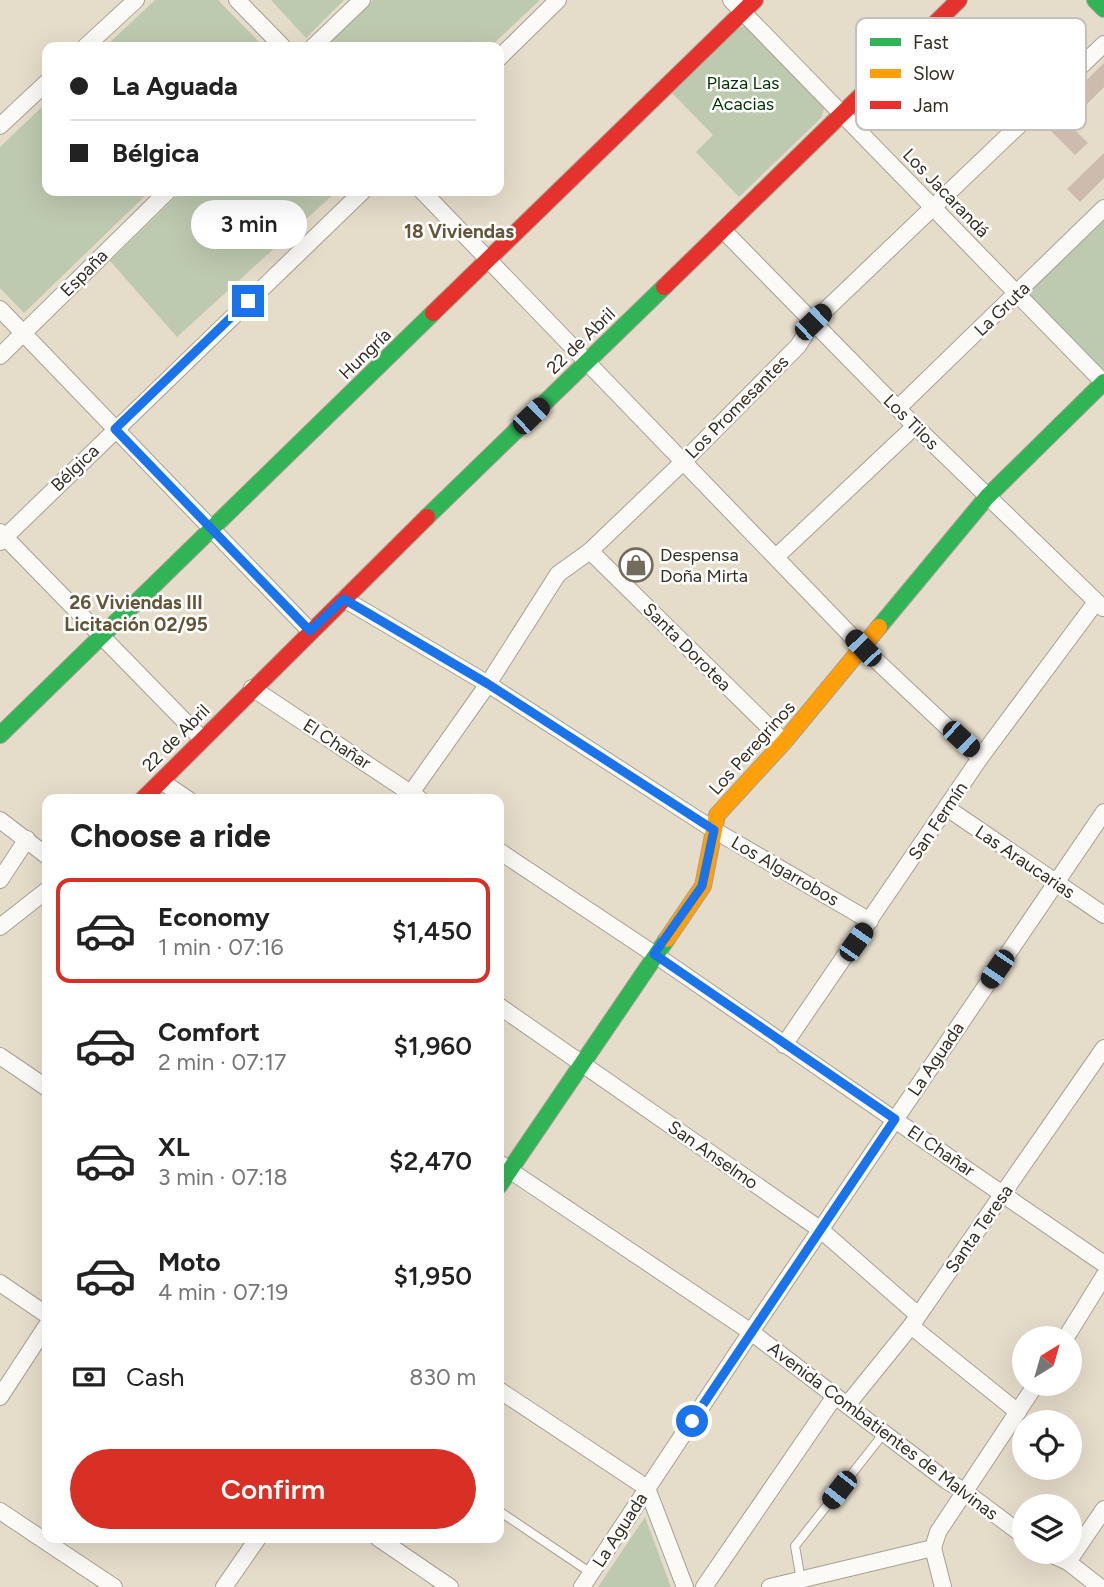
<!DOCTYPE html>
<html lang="en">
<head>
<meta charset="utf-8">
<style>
	body { margin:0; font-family:Figtree,sans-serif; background:#f2f2f2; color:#222; height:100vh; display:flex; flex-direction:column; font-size:26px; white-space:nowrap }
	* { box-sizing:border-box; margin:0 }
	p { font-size:23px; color:#767676 }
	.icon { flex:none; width:38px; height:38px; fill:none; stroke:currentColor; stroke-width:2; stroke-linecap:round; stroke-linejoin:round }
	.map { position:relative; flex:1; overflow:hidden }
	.side { position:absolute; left:42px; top:794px; width:462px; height:749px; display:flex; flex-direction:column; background:#fff; border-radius:14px; box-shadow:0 7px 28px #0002 }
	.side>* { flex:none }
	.banner { position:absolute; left:42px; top:42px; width:462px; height:154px; border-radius:14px; box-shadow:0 7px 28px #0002; display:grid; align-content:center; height:154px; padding:0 28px; background:#fff }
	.needle { width:46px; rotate:37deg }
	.fabs { position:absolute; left:1012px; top:1326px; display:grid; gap:14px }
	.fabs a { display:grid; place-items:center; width:70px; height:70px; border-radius:50%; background:#fff; box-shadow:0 7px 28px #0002; font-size:35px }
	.end { position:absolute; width:32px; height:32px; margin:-16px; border:9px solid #1a73e8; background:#fff; box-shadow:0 0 0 4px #fff }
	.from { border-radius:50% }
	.bubble { position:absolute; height:49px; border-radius:24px; background:#fff; box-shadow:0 7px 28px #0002; font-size:23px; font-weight:600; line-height:49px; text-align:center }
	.car { position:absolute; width:21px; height:42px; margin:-21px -10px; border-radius:9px; box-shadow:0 0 5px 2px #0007; background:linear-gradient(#222 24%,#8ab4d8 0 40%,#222 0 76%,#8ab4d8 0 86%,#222 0) }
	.banner b { display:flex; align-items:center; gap:24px; height:66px; font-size:26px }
	.banner b+b { border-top:2px solid #e0e0e0 }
	.banner i { width:18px; height:18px; background:#222 }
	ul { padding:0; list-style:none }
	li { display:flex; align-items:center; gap:21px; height:105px; margin:0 14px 10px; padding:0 14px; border:4px solid transparent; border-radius:14px }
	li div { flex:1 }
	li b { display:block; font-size:26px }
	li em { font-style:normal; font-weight:600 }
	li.active { border-color:#d93025 }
	li>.icon { width:63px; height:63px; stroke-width:1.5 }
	h2 { padding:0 28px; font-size:32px; line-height:84px }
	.pay { display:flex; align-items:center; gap:18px; height:77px; padding:0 28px; font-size:26px }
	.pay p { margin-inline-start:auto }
	.primary-button { display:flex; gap:14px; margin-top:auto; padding:14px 28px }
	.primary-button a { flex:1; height:80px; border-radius:42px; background:#d93025; color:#fff; font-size:28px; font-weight:600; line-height:80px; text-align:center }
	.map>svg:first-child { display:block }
</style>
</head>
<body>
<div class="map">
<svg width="1104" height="1587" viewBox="0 0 1104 1587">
	<rect width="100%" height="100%" fill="#e6dcca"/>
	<g fill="#becab0">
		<polygon points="155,0 218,0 264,47 105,47"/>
		<polygon points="271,0 344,0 306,38"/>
		<polygon points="373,0 540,0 490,47 325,47"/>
		<polygon points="744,26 751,30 820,101 824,109 821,118 739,197 696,152 713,135 671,92 736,29"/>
		<polygon points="47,102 47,191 150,191 24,313 0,288 0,147"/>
		<polygon points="182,191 337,191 177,337 110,261"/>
		<polygon points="1104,218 1104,370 1101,373 1025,296"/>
		<polygon points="645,1517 671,1587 598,1587"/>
	</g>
	<g fill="#cdbcae">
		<polygon points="1104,63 1104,87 1068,123 1088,143 1075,155 1043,123"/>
		<polygon points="1104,153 1104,178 1080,202 1067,189"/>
	</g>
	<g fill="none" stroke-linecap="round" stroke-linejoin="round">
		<defs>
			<g id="lane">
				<polyline points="499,1511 591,1573"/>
				<polyline points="801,1580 795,1546 884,1433"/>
			</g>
			<g id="street">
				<polyline points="237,0 283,47"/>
				<polyline points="731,0 1103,382"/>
				<polyline points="85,47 136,0"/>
				<polyline points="313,47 362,0"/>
				<polyline points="499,58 558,0"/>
				<polyline points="0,126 47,82"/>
				<polyline points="422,191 863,648 980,758"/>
				<polyline points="723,230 915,426 1103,608"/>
				<polyline points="0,309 310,631"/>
				<polyline points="0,356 168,191"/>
				<polyline points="898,408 1104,208"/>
				<polyline points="0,532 202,739"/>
				<polyline points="0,542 363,191"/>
				<polyline points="590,551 784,742"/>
				<polyline points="776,557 915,426"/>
				<polyline points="344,599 488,684 714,830 870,921"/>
				<polyline points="252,688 421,800"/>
				<polyline points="161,781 189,800"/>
				<polyline points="406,800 488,684 558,574 590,551 684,461 798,346 813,322 1104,44"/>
				<polyline points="947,808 1104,915"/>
				<polyline points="0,820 47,856"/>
				<polyline points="499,851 654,954 1104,1264"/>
				<polyline points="0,880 27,839"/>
				<polyline points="0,927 47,890"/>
				<polyline points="499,1006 821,1230 918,1315"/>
				<polyline points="784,1045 980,758 1096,602"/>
				<polyline points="0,1056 47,1088"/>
				<polyline points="499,1163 751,1332 947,1481 964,1491 1024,1536"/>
				<polyline points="0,1283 47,1315"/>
				<polyline points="911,1326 1018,1412"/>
				<polyline points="1065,1339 1104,1276"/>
				<polyline points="499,1390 647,1488 685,1587"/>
				<polyline points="0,1397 47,1325"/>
				<polyline points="847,1405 911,1326 1104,1048"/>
				<polyline points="0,1511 114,1587"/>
				<polyline points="378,1538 450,1587"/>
				<polyline points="933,1548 938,1532 1036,1384"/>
				<polyline points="933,1548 943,1587"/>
				<polyline points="1046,1552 1068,1562 1100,1587"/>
				<polyline points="1068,1562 1104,1509"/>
				<polyline points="224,1587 258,1538"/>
				<polyline points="582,1587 751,1332 1104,812"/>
				<polyline points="704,1587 835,1396"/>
				<polyline points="770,1587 933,1548"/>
			</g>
			<g id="fast">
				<polyline points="1095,0 1104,9"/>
				<polyline points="427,517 664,287"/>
				<polyline points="879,627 987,497 1104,382"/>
				<polyline points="0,735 433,313"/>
				<polyline points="499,1186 667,939"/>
			</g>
			<polyline id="slow" points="667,939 703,886 717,815 784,742 879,627"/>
			<g id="jam">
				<polyline points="664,287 959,0"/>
				<polyline points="433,313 755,0"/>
				<polyline points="142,800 427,517"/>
			</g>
		</defs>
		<use href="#lane" stroke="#a7a092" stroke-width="10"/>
		<use href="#street" stroke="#a7a092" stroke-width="18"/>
		<use href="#fast" stroke="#a7a092" stroke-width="18"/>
		<use href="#slow" stroke="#a7a092" stroke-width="18"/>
		<use href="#jam" stroke="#a7a092" stroke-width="18"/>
		<use href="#lane" stroke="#fbfaf7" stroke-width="8"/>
		<use href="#street" stroke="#fbfaf7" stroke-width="16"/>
		<use href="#fast" stroke="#30b455" stroke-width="16"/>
		<use href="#slow" stroke="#ff9f0a" stroke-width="16"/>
		<use href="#jam" stroke="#e5322d" stroke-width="16"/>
	</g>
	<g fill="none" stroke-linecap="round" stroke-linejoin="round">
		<polyline stroke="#1a73e8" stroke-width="9" points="248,301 115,429 310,631 344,599 488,684 714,830 702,886 654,954 895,1119 692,1421"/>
	</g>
	<defs>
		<symbol id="shop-ring" viewBox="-11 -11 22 22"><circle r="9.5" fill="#fff" stroke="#736b5c" stroke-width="1.5"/><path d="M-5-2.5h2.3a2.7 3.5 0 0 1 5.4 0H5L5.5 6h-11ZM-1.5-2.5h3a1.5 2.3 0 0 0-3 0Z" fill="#736b5c"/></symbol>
	</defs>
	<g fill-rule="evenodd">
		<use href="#shop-ring" x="617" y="546" width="38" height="38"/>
	</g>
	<g text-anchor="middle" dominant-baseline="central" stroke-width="5" stroke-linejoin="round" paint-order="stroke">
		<g font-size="18" fill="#013400" stroke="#fff">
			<text x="743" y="83">Plaza Las<tspan x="743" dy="21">Acacias</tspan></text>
		</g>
		<g font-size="18" fill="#352e21" stroke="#fff">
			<text transform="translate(946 193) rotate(46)">Los Jacarandá</text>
			<text transform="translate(84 273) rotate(-45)">España</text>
			<text transform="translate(1002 309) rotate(-44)">La Gruta</text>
			<text transform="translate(581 341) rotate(-44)">22 de Abril</text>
			<text transform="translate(365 354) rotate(-44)">Hungría</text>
			<text transform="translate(737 407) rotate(-45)">Los Promesantes</text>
			<text transform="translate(911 422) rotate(45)">Los Tilos</text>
			<text transform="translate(75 468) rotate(-44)">Bélgica</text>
			<text transform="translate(687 647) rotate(45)">Santa Dorotea</text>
			<text transform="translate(176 738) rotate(-45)">22 de Abril</text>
			<text transform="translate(337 744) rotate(33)">El Chañar</text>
			<text transform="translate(752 748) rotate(-48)">Los Peregrinos</text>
			<text transform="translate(938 821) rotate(-56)">San Fermín</text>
			<text transform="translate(1025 862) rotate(34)">Las Araucarias</text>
			<text transform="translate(785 871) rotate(30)">Los Algarrobos</text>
			<text transform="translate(936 1059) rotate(-56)">La Aguada</text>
			<text transform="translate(941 1151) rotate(34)">El Chañar</text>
			<text transform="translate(713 1155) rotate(35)">San Anselmo</text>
			<text transform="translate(979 1229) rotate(-55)">Santa Teresa</text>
			<text transform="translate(883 1431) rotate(37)">Avenida Combatientes de Malvinas</text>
			<text transform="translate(620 1530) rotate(-57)">La Aguada</text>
		</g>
		<g font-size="18" fill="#352e21" stroke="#fff" text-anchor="start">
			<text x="660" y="555">Despensa<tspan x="660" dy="21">Doña Mirta</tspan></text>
		</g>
		<g font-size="19" font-weight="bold" fill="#635538" stroke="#fff">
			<text x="459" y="231">18 Viviendas</text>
			<text x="136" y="602">26 Viviendas III<tspan x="136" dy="22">Licitación 02/95</tspan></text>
		</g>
	</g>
	<rect x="856" y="18" width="230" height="112" rx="10" fill="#fff" stroke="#c2c0bc" stroke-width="2"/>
	<rect x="870" y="38" width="31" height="8" fill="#30b455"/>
	<rect x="870" y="69" width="31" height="9" fill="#ff9f0a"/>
	<rect x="870" y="101" width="31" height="8" fill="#e5322d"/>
	<g font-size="19" fill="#352e21">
		<text x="913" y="49">Fast</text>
		<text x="913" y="80">Slow</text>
		<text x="913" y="112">Jam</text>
	</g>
</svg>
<div class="fabs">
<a><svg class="needle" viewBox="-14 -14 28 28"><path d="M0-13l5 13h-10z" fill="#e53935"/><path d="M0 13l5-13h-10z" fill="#767676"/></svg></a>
<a><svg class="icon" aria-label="locate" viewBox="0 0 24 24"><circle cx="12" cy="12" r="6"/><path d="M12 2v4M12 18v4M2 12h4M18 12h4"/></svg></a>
<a><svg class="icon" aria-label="layers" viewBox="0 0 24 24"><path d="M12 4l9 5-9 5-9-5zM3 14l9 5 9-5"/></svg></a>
</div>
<i class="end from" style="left:692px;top:1421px"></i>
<i class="end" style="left:248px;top:301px"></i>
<div class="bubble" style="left:191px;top:200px;width:116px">3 min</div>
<i class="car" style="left:813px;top:322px;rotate:46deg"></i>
<i class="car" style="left:531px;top:416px;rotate:46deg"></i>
<i class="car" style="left:863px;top:648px;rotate:316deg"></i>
<i class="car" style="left:961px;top:739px;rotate:133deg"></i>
<i class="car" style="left:856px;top:942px;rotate:35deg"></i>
<i class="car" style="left:997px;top:969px;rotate:214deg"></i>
<i class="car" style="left:839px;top:1490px;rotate:218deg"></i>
<div class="banner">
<b><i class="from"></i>La Aguada</b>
<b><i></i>Bélgica</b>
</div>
<section class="side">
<h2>Choose a ride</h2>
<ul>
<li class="active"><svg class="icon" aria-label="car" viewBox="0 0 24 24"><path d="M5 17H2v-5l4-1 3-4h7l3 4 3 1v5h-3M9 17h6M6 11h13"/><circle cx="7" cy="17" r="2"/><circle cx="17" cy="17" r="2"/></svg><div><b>Economy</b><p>1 min · 07:16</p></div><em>$1,450</em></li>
<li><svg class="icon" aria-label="car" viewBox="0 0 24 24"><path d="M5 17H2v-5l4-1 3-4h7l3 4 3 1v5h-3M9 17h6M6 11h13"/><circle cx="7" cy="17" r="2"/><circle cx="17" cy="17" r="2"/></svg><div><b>Comfort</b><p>2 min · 07:17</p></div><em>$1,960</em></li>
<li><svg class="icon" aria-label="car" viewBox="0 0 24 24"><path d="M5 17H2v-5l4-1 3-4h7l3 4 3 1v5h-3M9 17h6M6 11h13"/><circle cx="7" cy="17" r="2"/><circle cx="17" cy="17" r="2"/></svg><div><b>XL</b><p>3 min · 07:18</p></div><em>$2,470</em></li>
<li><svg class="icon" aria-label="car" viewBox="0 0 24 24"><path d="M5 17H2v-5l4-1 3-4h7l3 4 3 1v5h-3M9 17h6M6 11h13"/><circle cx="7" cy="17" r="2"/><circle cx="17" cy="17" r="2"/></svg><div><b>Moto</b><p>4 min · 07:19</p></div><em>$1,950</em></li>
</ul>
<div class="pay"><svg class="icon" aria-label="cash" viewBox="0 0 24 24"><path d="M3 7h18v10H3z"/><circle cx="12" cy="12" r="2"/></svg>Cash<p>830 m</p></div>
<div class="primary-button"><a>Confirm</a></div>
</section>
</div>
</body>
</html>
